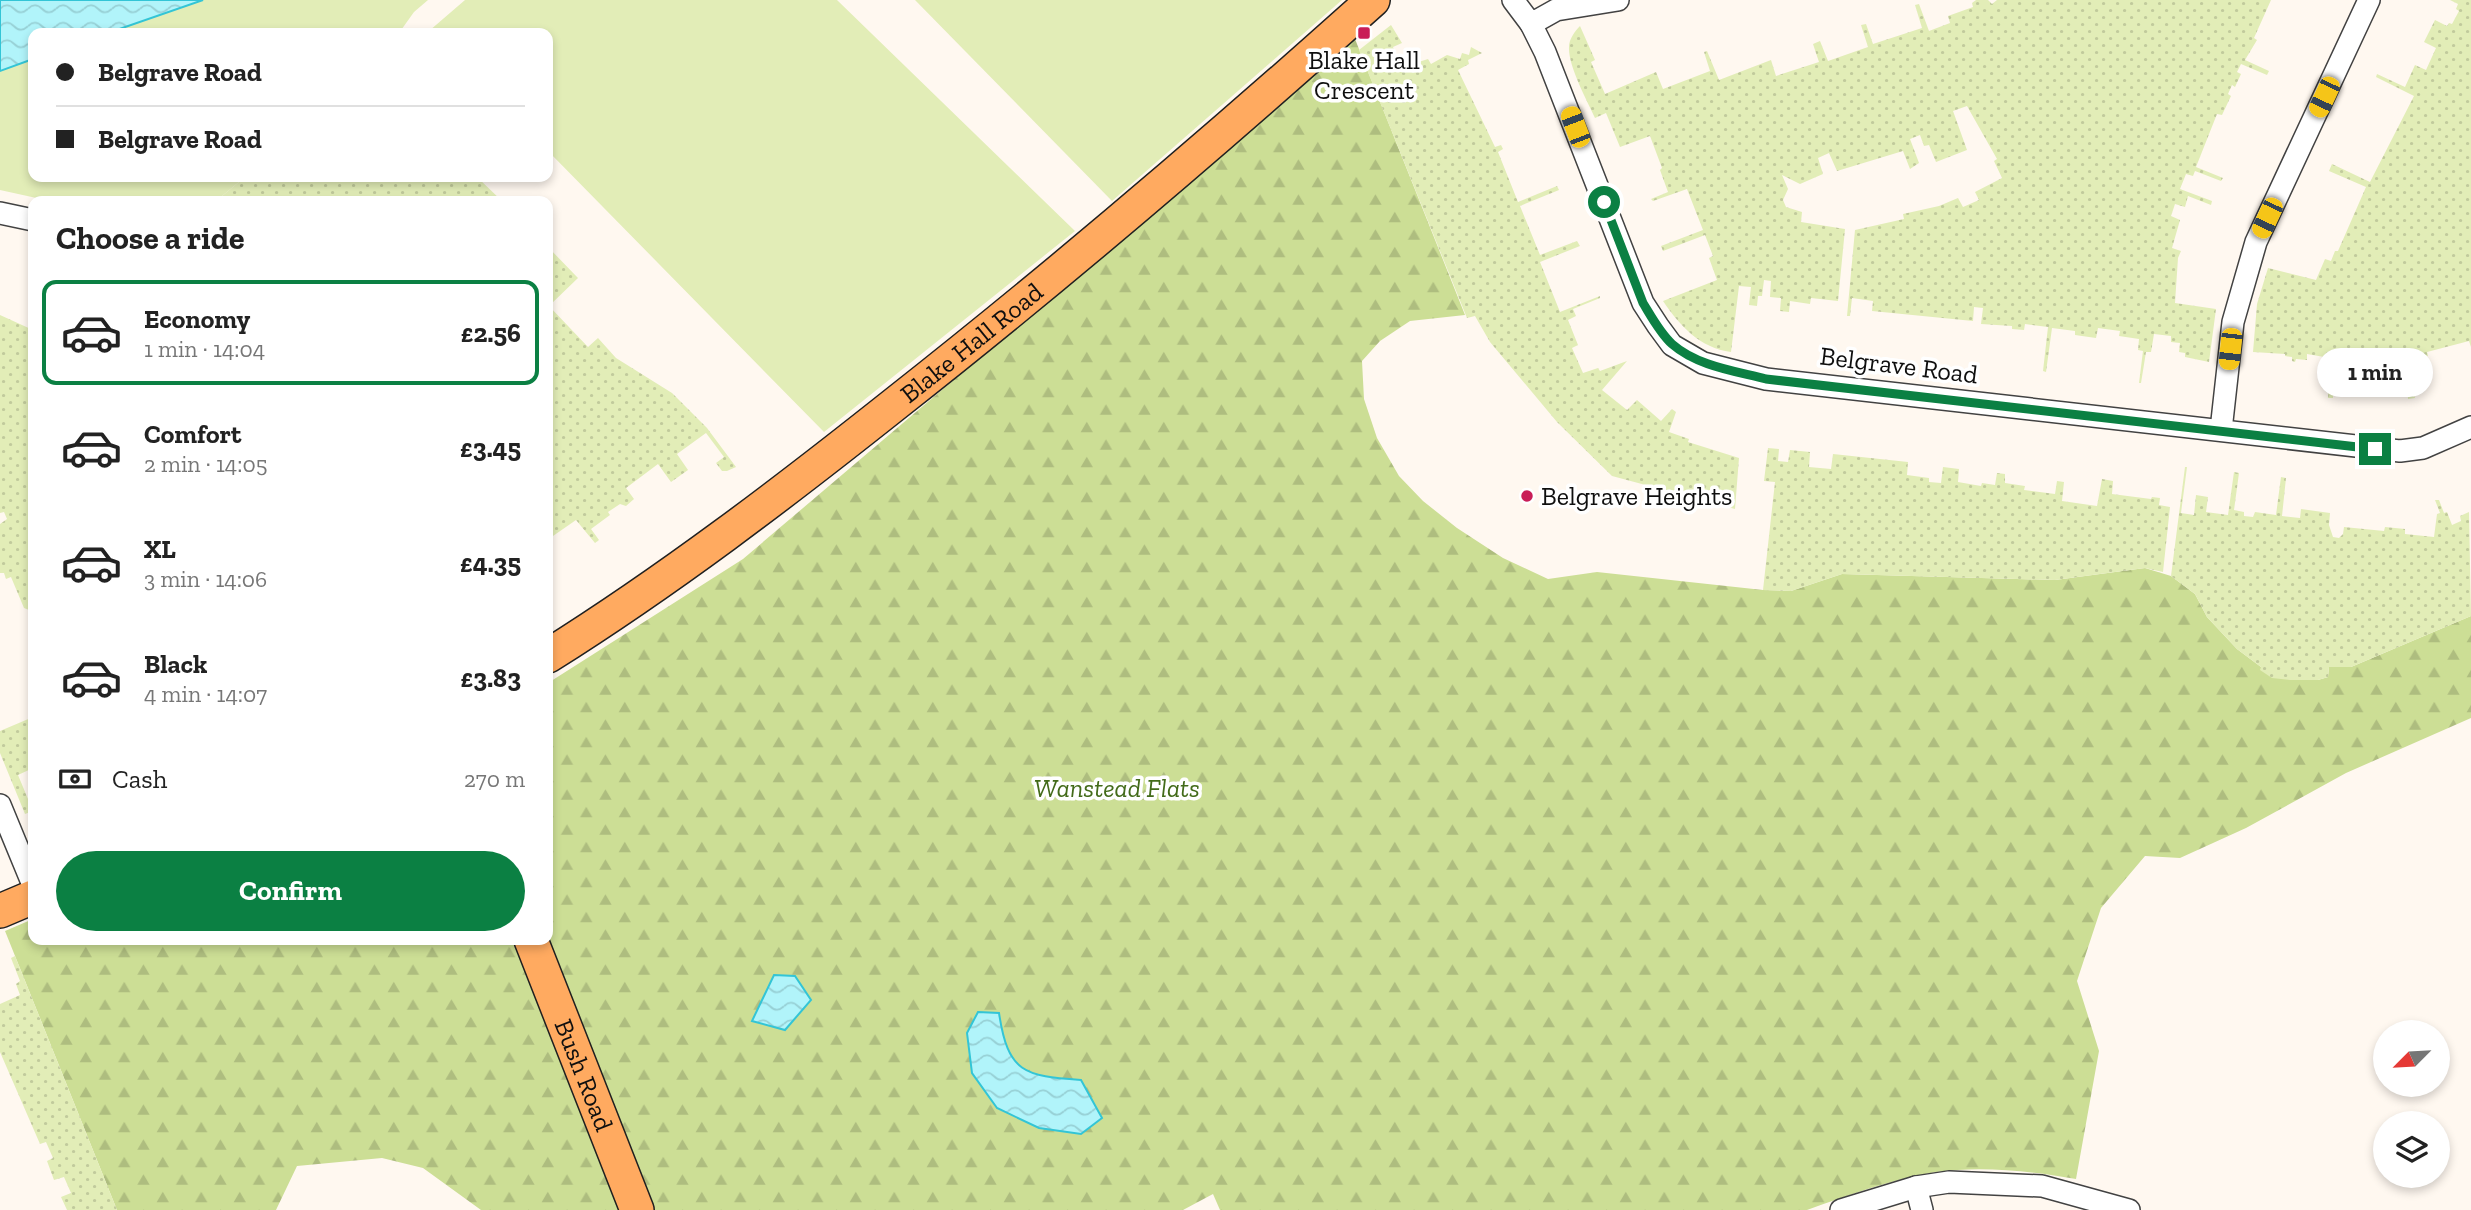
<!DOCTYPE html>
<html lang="en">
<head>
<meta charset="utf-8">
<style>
	body { margin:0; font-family:"Zilla Slab",serif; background:#f6f6f6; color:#222; height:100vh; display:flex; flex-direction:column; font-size:26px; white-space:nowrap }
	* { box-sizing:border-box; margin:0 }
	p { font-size:23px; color:#767676 }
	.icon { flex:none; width:38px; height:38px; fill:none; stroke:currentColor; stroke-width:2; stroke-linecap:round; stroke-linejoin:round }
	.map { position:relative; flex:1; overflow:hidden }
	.details { position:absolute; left:28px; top:196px; width:525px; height:749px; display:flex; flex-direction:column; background:#fff; border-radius:14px; box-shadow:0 4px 10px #0003 }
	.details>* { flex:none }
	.guide { position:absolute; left:28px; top:28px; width:525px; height:154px; border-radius:14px; box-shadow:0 4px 10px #0003; display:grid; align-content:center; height:154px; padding:0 28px; background:#fff }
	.needle { width:46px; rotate:246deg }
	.controls { position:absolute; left:2373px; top:1020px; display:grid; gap:14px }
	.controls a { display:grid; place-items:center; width:77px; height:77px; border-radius:50%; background:#fff; box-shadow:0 4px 10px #0003; font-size:35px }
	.end { position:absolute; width:32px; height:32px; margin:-16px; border:9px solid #0b8043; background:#fff; box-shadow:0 0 0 4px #fff }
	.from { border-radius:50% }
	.bubble { position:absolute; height:49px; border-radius:24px; background:#fff; box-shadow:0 4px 10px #0003; font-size:23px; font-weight:700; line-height:49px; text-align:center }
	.car { position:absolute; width:21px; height:42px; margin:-21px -10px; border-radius:9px; box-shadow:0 0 5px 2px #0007; background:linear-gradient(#f5c518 24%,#345 0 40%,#f5c518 0 76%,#345 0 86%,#f5c518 0) }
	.guide b { display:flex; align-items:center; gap:24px; height:66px; font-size:26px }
	.guide b+b { border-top:2px solid #e0e0e0 }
	.guide i { width:18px; height:18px; background:#222 }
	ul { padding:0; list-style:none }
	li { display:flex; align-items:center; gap:21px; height:105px; margin:0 14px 10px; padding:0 14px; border:4px solid transparent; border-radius:14px }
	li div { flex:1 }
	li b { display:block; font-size:26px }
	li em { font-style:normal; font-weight:700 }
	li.active { border-color:#0b8043 }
	li>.icon { width:63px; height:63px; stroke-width:1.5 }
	h2 { padding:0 28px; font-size:32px; line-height:84px }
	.pay { display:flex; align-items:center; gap:18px; height:77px; padding:0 28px; font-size:26px }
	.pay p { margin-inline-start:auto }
	.action { display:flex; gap:14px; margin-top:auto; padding:14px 28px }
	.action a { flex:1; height:80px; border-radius:42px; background:#0b8043; color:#fff; font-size:28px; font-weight:700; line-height:80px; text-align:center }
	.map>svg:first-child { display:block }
</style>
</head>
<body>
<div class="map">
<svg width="2471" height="1210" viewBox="0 0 2471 1210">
	<defs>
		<pattern id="forest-firs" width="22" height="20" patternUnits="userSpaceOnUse" patternTransform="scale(1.75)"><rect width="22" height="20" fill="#ccde95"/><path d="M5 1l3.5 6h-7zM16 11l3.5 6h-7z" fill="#aebd7f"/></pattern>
		<pattern id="garden-dots" width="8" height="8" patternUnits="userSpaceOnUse" patternTransform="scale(1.75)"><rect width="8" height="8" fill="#e2edb7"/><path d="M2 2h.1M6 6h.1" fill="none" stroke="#c1ca9c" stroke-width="1.8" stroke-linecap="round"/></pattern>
		<pattern id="water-waves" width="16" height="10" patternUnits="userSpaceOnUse" patternTransform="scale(1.75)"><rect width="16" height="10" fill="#b1f4fa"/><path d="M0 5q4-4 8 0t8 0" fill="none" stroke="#97d0d5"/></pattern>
	</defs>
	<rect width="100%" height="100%" fill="#fff8f0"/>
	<g fill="#e2edb7">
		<polygon points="0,0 428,0 414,12 399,33 33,33 33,177 245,177 216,201 50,201 0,190"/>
		<polygon points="465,0 837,0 1075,231 824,432 548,151 548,33 432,33 429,31"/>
		<polygon points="915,0 1342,0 1112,201"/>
	</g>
	<path fill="url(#forest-firs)" d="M 1355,39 L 1465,315 L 1410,321 L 1380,341 L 1362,361 L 1364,399 L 1377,438 L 1399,476 L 1423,501 L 1457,528 L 1503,558 L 1548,579 L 1597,572 L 1763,590 L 1791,591 L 1842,574 L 2055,580 L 2145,568 L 2171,576 L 2195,594 L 2207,617 L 2237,649 L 2261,667 L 2318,680 L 2328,677 L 2329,667 L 2351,667 L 2471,616 L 2471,718 L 2346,773 L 2246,828 L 2180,858 L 2145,856 L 2101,908 L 2077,981 L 2099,1051 L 2076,1179 C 2031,1171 1982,1166 1936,1172 C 1892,1179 1849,1195 1807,1210 L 1220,1210 L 1213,1194 L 1183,1210 L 481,1210 L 423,1168 L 382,1158 L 297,1166 L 276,1210 L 117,1210 L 5,931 L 33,919 L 33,940 L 548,940 L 548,683 L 743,559 Z"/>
	<g fill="url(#garden-dots)">
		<path d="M 1976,0 L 1988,0 L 1992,4 L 1997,0 L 2271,0 L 2254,38 L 2257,40 L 2245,60 L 2269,71 L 2267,75 L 2241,64 L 2237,72 L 2241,74 L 2235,87 L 2232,85 L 2228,94 L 2231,96 L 2222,115 L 2217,114 L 2196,167 L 2223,178 L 2221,181 L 2195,171 L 2193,176 L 2186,174 L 2180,189 L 2212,201 L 2211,205 L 2188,196 L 2185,207 L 2175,204 L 2171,216 L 2180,220 L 2172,248 L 2181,251 L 2178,258 L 2175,303 L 2216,309 L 2209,362 L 2185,357 L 2185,353 L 2179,352 L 2180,343 L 2171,342 L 2171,336 L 2154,334 L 2151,352 L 2146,352 L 2141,383 L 2139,383 L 2143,351 L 2138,350 L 2139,339 L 2119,336 L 2120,331 L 2098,328 L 2096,338 L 2075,335 L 2075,331 L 2052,328 L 2046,372 L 2043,371 L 2048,327 L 2025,324 L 2024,330 L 2012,329 L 2012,326 L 1981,324 L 1983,308 L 1974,307 L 1973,321 L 1872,311 L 1873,301 L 1852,298 L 1850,316 L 1847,316 L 1855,230 L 1904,219 L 1903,214 L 1939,206 L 1958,198 L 1963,207 L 1979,200 L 1975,192 L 2002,178 L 1994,161 L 1997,159 L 1967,106 L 1953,111 L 1967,150 L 1936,162 L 1929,145 L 1924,146 L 1920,135 L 1910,139 L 1919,163 L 1910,169 L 1903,151 L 1837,171 L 1829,153 L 1818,158 L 1823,174 L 1800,184 L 1782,175 L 1788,189 L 1783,200 L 1786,207 L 1802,212 L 1801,222 L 1845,229 L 1838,301 L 1811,298 L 1810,304 L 1790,301 L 1789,312 L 1780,311 L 1781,298 L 1770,297 L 1771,281 L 1764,280 L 1762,296 L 1758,296 L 1757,306 L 1749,305 L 1751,287 L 1739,286 L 1731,352 C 1700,348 1680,326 1663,301 L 1717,280 L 1709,258 L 1713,256 L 1705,235 L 1663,251 L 1661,246 L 1703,230 L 1687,189 L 1653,201 L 1651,199 L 1668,192 L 1660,170 L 1662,168 L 1650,136 L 1620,147 L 1606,113 L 1595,118 C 1587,100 1568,66 1569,47 C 1569,39 1575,31 1580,26 L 1595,60 L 1591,62 L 1605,94 L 1656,72 L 1663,89 L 1710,71 L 1704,52 L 1707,51 L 1719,80 L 1771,60 L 1776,76 L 1819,62 L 1813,44 L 1820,41 L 1828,61 L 1868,47 L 1861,25 L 1866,24 L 1873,44 L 1922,28 L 1915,5 L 1919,4 L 1929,31 L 1950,23 L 1948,16 L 1973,7 L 1972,3 Z"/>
		<polygon points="2450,0 2471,0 2471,347 2469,341 2427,352 2428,356 2414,359 2413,355 2405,357 2415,398 2408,399 2407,386 2403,386 2402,359 2381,358 2378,363 2369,363 2369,372 2365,372 2364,361 2357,361 2357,364 2344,364 2343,361 2334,361 2333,398 2328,398 2330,358 2307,354 2307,360 2296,359 2295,362 2292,361 2292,357 2285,356 2285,354 2253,352 2257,304 2268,268 2316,280 2325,259 2331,261 2335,251 2338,251 2366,187 2329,171 2332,164 2370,182 2414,96 2376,77 2377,74 2405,87 2415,65 2426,70 2436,48 2424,42 2435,20 2447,26 2449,23 2452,24 2459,11 2456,9 2458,4"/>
		<polygon points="1391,25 1402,43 1393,47 1395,52 1393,57 1394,61 1400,61 1403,67 1428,59 1431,64 1447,55 1460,59 1462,53 1469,55 1471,47 1482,53 1468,60 1469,64 1458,70 1495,147 1501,145 1503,149 1498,152 1518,202 1557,186 1559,190 1520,206 1540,255 1577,241 1580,246 1540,262 1560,312 1600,296 1600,298 1573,309 1576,316 1568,320 1578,345 1572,348 1583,373 1598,368 1600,371 1627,361 1602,390 1627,410 1637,400 1661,421 1672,409 1676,412 1669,432 1689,439 1688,442 1739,458 1735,509 1612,476 1557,422 1490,342 1475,316 1467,318 1359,50"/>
		<polygon points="245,177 477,177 502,201 265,201 263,199 247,201 242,196 236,201 216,201"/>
		<polygon points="548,247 578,278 549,306 588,347 598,338 616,358 672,393 707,428 736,467 727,471 722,471 716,463 724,457 706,433 677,454 688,470 671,482 658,464 626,488 634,499 626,506 620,504 608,512 610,515 591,529 599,540 595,543 576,520 553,536 548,528"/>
		<polygon points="0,315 33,330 33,643 28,621 32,616 29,610 24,608 11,577 6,579 4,573 0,573 0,524 7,519 4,512 0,513"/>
		<polygon points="1768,448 1779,449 1778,461 1788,462 1790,450 1810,452 1809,467 1831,469 1833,454 1908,462 1907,475 1929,478 1929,482 1941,483 1943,467 1959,469 1958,482 1981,486 1982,483 1995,485 1997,473 2005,474 2005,483 2025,486 2024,490 2055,494 2057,481 2064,482 2062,501 2097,506 2102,479 2113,481 2112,494 2151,499 2152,497 2160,498 2159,505 2170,507 2163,572 2145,568 2055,580 1842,574 1791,591 1763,590 1775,482 1764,481"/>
		<polygon points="2185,467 2187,467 2181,513 2194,515 2196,495 2208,497 2206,512 2228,515 2234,472 2239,473 2234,510 2244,512 2244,516 2253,517 2255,512 2276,515 2281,477 2286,478 2282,516 2300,518 2301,509 2330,513 2329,525 2333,537 2339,538 2343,534 2344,527 2384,531 2385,527 2405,529 2405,534 2434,537 2437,514 2440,513 2435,500 2439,500 2444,513 2447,512 2452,525 2461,521 2460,516 2469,512 2471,616 2351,667 2329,667 2328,677 2318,680 2290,680 2272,678 2260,670 2261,667 2237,649 2207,617 2195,594 2171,576"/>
		<polygon points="33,717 33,768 18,775 33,811 25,814 0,753 0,731"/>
		<polygon points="15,956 117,1210 67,1210 61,1197 71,1193 64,1177 54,1180 47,1161 53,1158 46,1142 40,1144 0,1052 0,1004 20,995 16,984 20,981 11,958"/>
	</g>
	<g fill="url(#water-waves)" stroke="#33c5d6" stroke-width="2">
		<polygon points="0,0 203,0 108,33 33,33 33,59 0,71"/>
		<polygon points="774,975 795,976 811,1000 785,1030 752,1021"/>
		<path d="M 978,1012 L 999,1013 C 1008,1073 1024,1076 1081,1080 L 1102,1118 L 1081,1134 L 1039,1128 L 997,1108 L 972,1073 L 967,1033 Z"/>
	</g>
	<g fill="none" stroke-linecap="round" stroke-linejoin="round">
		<defs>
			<g id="street">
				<polyline points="1513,0 1531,24 1556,10 1618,0"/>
				<polyline points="1531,24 1545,52 1643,303 1658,326 1672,345 1703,363 1766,379 2400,451 2423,448 2471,427"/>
				<polyline points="0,213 33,220"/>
				<polyline points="2221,430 2233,322 2256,242 2369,0"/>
				<polyline points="0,805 33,885"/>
				<polyline points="1916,1187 1922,1210"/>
				<polyline points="1841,1210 1916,1187 1949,1182 2042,1186 2129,1210"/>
			</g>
			<g id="primary">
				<path id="s1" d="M 548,656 C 669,580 783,493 895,404 C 1059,275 1218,139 1373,0"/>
				<polyline points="0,911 33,897"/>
				<path id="s2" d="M 531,940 L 637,1210"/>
			</g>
		</defs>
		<use href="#street" stroke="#424242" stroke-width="24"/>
		<use href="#primary" stroke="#202020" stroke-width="36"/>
		<use href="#street" stroke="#fff" stroke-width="21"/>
		<use href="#primary" stroke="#ffaa60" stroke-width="33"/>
	</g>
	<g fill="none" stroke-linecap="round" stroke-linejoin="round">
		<path stroke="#0b8043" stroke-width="9" d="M 1604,202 L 1643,303 C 1651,316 1660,333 1672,344 C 1697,366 1735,371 1766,379 L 2375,449"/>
	</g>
	<g fill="#c91d57" stroke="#fff" stroke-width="2.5">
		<rect x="1357" y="26" width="14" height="14" rx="3.5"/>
		<circle cx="1527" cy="496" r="7"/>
	</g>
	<g text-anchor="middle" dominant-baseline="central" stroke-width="7" stroke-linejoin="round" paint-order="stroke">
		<g font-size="26" fill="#0f0f0f" stroke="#fff">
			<text x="1364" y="60">Blake Hall<tspan x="1364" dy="30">Crescent</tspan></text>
			<text x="1541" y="496" text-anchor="start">Belgrave Heights</text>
		</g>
		<g font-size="26" fill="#0f0f0f" stroke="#fff">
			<text stroke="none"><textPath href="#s1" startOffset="527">Blake Hall Road</textPath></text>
			<text transform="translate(1899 365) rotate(7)">Belgrave Road</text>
			<text stroke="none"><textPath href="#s2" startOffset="145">Bush Road</textPath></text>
		</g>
		<g font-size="26" font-style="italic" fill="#436b1a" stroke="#fff">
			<text x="1117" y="788">Wanstead Flats</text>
		</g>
	</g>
</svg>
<div class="controls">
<a><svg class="needle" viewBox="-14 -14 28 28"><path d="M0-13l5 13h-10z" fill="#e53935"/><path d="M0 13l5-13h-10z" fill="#767676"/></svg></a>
<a><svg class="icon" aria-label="layers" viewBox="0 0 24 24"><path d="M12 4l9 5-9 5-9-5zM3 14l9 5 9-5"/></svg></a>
</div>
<i class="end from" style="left:1604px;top:202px"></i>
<i class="end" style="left:2375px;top:449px"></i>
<div class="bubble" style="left:2317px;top:348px;width:116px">1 min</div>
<i class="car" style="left:2324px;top:97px;rotate:205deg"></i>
<i class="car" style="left:1575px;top:127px;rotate:339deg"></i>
<i class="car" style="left:2267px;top:218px;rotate:205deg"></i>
<i class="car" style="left:2230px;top:349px;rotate:186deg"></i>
<div class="guide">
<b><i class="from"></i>Belgrave Road</b>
<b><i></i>Belgrave Road</b>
</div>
<section class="details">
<h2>Choose a ride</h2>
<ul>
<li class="active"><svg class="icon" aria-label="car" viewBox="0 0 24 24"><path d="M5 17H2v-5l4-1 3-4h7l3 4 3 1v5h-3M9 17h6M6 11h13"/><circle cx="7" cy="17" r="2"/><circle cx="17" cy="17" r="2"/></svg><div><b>Economy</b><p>1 min · 14:04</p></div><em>£2.56</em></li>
<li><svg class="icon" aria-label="car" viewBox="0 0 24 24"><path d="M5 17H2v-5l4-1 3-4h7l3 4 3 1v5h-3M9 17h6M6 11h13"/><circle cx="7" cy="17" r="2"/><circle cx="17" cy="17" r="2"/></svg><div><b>Comfort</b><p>2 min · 14:05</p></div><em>£3.45</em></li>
<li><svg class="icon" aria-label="car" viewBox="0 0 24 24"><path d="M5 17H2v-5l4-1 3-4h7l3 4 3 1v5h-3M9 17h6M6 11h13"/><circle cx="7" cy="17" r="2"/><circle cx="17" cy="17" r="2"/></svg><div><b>XL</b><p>3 min · 14:06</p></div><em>£4.35</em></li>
<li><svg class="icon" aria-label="car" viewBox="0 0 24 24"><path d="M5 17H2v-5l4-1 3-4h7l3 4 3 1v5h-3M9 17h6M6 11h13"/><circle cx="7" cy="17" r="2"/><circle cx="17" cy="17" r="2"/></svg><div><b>Black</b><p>4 min · 14:07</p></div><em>£3.83</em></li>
</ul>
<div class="pay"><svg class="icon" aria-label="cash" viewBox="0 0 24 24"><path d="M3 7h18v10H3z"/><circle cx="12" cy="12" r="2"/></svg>Cash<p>270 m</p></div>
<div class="action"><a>Confirm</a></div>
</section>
</div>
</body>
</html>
